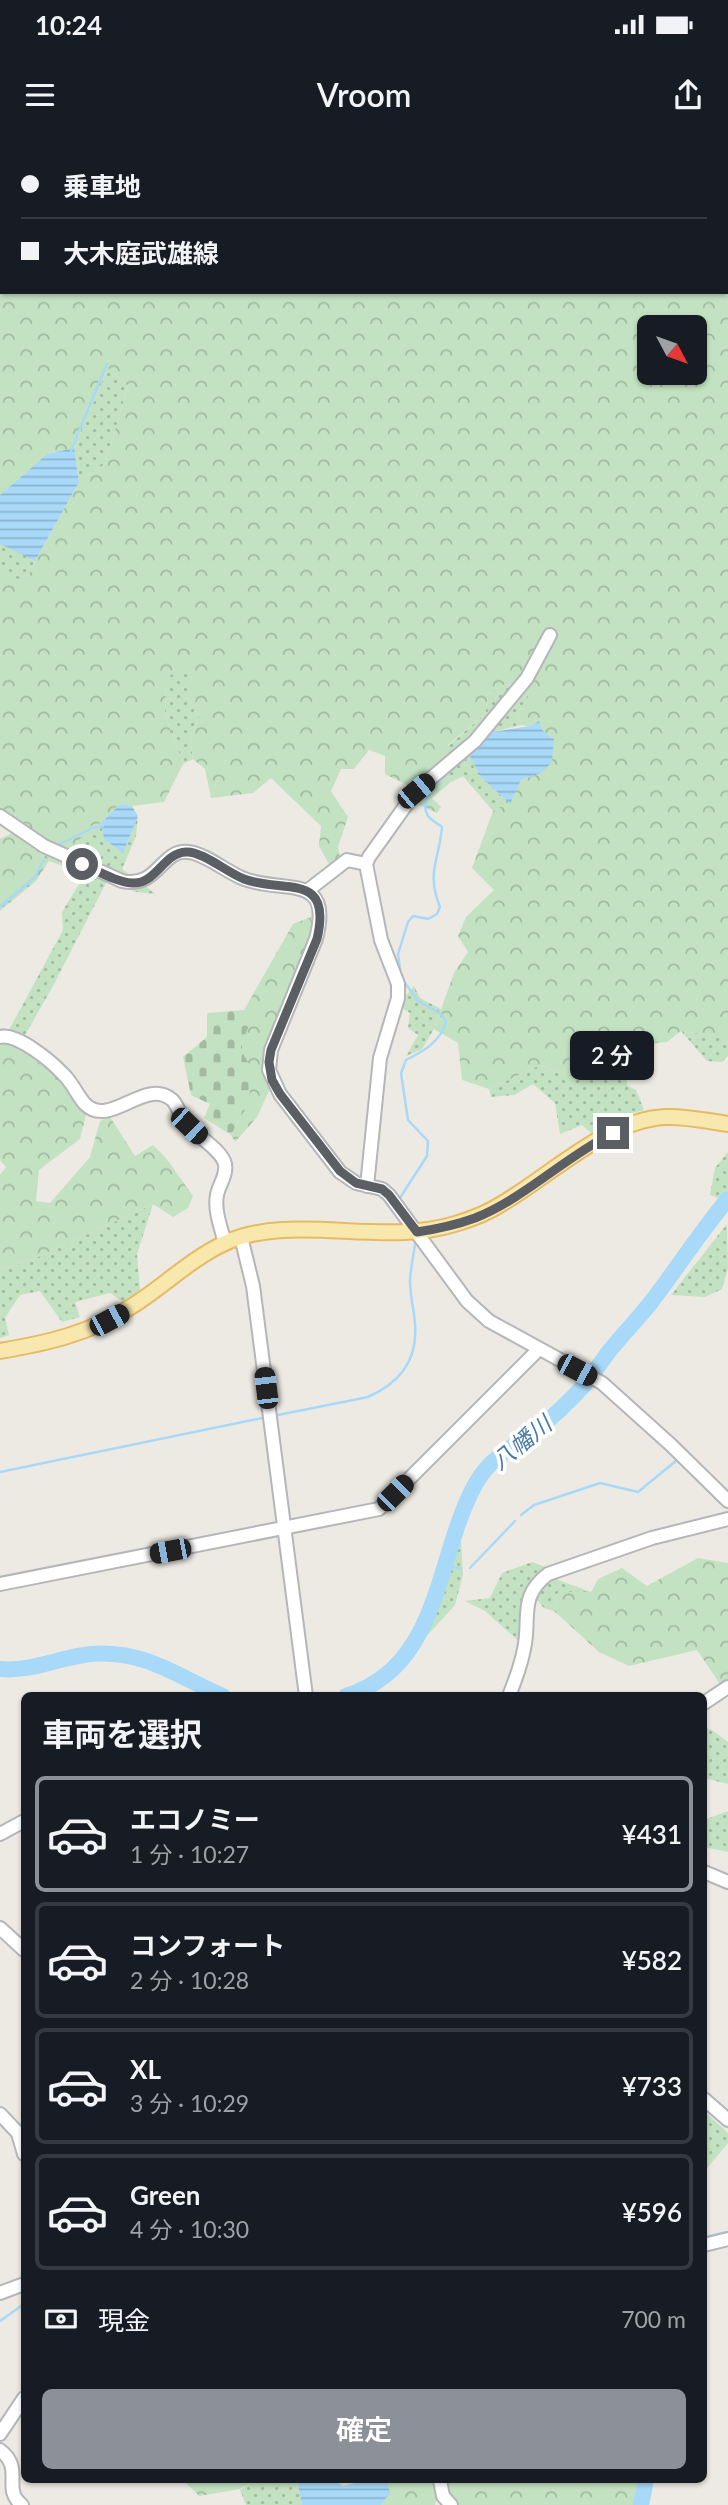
<!DOCTYPE html>
<html lang="ja">
<head>
<meta charset="utf-8">
<style>
	body { margin:0; font-family:Lato,"Noto Sans JP",sans-serif; background:#20242c; color:#f1f3f6; height:100vh; display:flex; flex-direction:column; font-size:26px; white-space:nowrap }
	* { box-sizing:border-box; margin:0 }
	p { font-size:23px; color:#9ea1a6 }
	.icon { flex:none; width:38px; height:38px; fill:none; stroke:currentColor; stroke-width:2; stroke-linecap:round; stroke-linejoin:round }
	.map { position:relative; flex:1; overflow:hidden }
	.side { position:absolute; left:21px; top:1552px; width:686px; height:791px; display:flex; flex-direction:column; background:#171b24; border-radius:10px; box-shadow:0 2px 5px #0004 }
	.side>* { flex:none }
	.banner { position:absolute; left:0px; top:0px; width:728px; height:154px; box-shadow:0 2px 5px #0004; display:grid; align-content:center; height:154px; padding:0 21px; background:#171b24 }
	.needle { width:46px; rotate:131deg }
	.buttons { position:absolute; left:637px; top:175px; display:grid; gap:14px }
	.buttons a { display:grid; place-items:center; width:70px; height:70px; border-radius:10px; background:#171b24; box-shadow:0 2px 5px #0004; font-size:35px }
	.end { position:absolute; width:32px; height:32px; margin:-16px; border:9px solid #5b5f63; background:#fff; box-shadow:0 0 0 4px #fff }
	.from { border-radius:50% }
	.bubble { position:absolute; height:49px; border-radius:10px; background:#171b24; box-shadow:0 2px 5px #0004; font-size:23px; font-weight:600; line-height:49px; text-align:center }
	.car { position:absolute; width:21px; height:42px; margin:-21px -10px; border-radius:9px; box-shadow:0 0 5px 2px #0007; background:linear-gradient(#222 24%,#8ab4d8 0 40%,#222 0 76%,#8ab4d8 0 86%,#222 0) }
	.banner b { display:flex; align-items:center; gap:24px; height:66px; font-size:26px }
	.banner b+b { border-top:2px solid #363941 }
	.banner i { width:18px; height:18px; background:#f1f3f6 }
	ul { padding:0; list-style:none }
	li { display:flex; align-items:center; gap:21px; height:116px; margin:0 14px 10px; padding:0 7px; border:4px solid #363941; border-radius:10px }
	li div { flex:1 }
	li b { display:block; font-size:26px }
	li em { font-style:normal; font-weight:600 }
	li.on { border-color:#8c9099 }
	li>.icon { width:63px; height:63px; stroke-width:1.5 }
	h2 { padding:0 21px; font-size:32px; line-height:84px }
	.pay { display:flex; align-items:center; gap:18px; height:77px; padding:0 21px; font-size:26px }
	.pay p { margin-inline-start:auto }
	.action { display:flex; gap:14px; margin-top:auto; padding:14px 21px }
	.action a { flex:1; height:80px; border-radius:10px; background:#8c9099; color:#fff; font-size:28px; font-weight:600; line-height:80px; text-align:center }
	.status { display:flex; justify-content:space-between; align-items:center; height:49px; padding:0 35px; background:#171b24; direction:ltr }
	.status svg { height:19px; fill:currentColor }
	header { display:flex; justify-content:space-between; align-items:center; height:91px; padding:0 21px; background:#171b24; font-size:32px; font-weight:600 }
	.map>svg:first-child { display:block }
</style>
</head>
<body>
<div class="status"><b>10:24</b><svg viewBox="0 0 49 12"><path d="M0 12V9h3v3zM5 12V6h3v6zM10 12V3h3v9zM15 12V0h3v12zM26 1h20v11H26zM47 4h2v5h-2z"/></svg></div>
<header><svg class="icon" aria-label="menu" viewBox="0 0 24 24"><path d="M4 6h16M4 12h16M4 18h16"/></svg>Vroom<svg class="icon" aria-label="share" viewBox="0 0 24 24"><path d="M12 15V3M7 8l5-5 5 5M5 13v7h14v-7"/></svg></header>
<div class="map">
<svg width="728" height="2365" viewBox="0 0 728 2365">
	<defs>
		<pattern id="grass-dots" width="8" height="8" patternUnits="userSpaceOnUse" patternTransform="scale(1.75)"><rect width="8" height="8" fill="#c3e2c1"/><path d="M2 2h.1M6 6h.1" fill="none" stroke="#a1baa0" stroke-width="1.8" stroke-linecap="round"/></pattern>
		<pattern id="forest-crowns" width="20" height="18" patternUnits="userSpaceOnUse" patternTransform="scale(1.75)"><rect width="20" height="18" fill="#c3e2c1"/><path d="M2 6a3 3 0 1 1 6 0M12 15a3 3 0 1 1 6 0" fill="none" stroke="#a1baa0"/></pattern>
		<pattern id="cemetery-stones" width="16" height="16" patternUnits="userSpaceOnUse" patternTransform="scale(1.75)"><rect width="16" height="16" fill="#c3e2c1"/><path d="M2 7V4a2 2 0 0 1 4 0v3zM10 15v-3a2 2 0 0 1 4 0v3z" fill="#a1baa0"/></pattern>
		<pattern id="water-rules" width="6" height="5" patternUnits="userSpaceOnUse" patternTransform="scale(1.75)"><rect width="6" height="5" fill="#a8d9f8"/><path d="M0 2.5h6" fill="none" stroke="#8cb3cc"/></pattern>
	</defs>
	<rect width="100%" height="100%" fill="#edeae3"/>
	<g fill="url(#grass-dots)">
		<polygon points="108,228 128,246 105,324 79,342 74,308"/>
		<polygon points="0,403 35,421 26,443 0,432"/>
		<polygon points="183,527 192,538 186,556 199,577 190,598 193,619 183,624 165,575 166,538"/>
		<polygon points="505,544 524,546 529,559 517,572 522,585 492,592 482,638 510,664 493,671 463,636 451,642 441,626 448,606 485,574 488,554"/>
		<polygon points="138,676 136,696 122,729 156,754 136,752 107,741 53,846 25,895 9,890 63,790 62,772 85,734 49,721 12,693 26,689 101,683 104,699 123,713"/>
		<polygon points="414,846 420,858 441,869 434,889 422,909 406,916 418,895 408,888 410,873 398,865"/>
		<polygon points="681,891 715,896 728,902 728,916 722,922 707,921"/>
		<polygon points="636,905 628,926 627,945 636,950 644,970 615,978 593,995 582,985 560,994 555,963 533,944 514,955 491,957 489,949 540,925 565,935 597,934 627,906"/>
		<polygon points="728,1012 728,1050 721,1059 710,1055 715,1028"/>
		<polygon points="153,1064 137,1114 140,1150 123,1162 110,1153 75,1162 80,1177 62,1182 40,1151 20,1155 5,1178 9,1195 0,1198 0,1129 27,1122"/>
		<polygon points="727,1084 728,1128 722,1149 705,1157 671,1155"/>
		<polygon points="461,1400 463,1435 455,1465 426,1497"/>
		<polygon points="532,1422 548,1428 530,1441 523,1466 521,1503 485,1471 465,1461 490,1458 502,1433"/>
		<polygon points="553,1438 591,1452 558,1452 554,1471 544,1468 534,1457"/>
		<polygon points="704,1587 712,1590 728,1602 728,1644 704,1638"/>
		<polygon points="728,1671 728,1712 704,1707 704,1680"/>
		<polygon points="704,1971 728,1993 728,2003 704,2032"/>
		<polygon points="257,2340 297,2340 302,2365 246,2365 240,2350"/>
	</g>
	<g fill="url(#forest-crowns)" fill-rule="evenodd">
		<path d="M 0,0 L 728,0 L 728,902 L 715,896 L 681,891 L 667,902 L 627,906 L 597,934 L 565,935 L 540,925 L 489,949 L 462,940 L 458,903 L 434,889 L 454,833 L 468,812 L 458,796 L 466,777 L 494,750 L 472,728 L 493,671 L 510,663 L 521,640 L 541,633 L 554,599 L 542,590 L 522,585 L 517,572 L 529,559 L 524,546 L 505,544 L 488,554 L 485,574 L 448,605 L 453,616 L 441,627 L 451,642 L 432,658 L 441,667 L 437,673 L 419,665 L 411,647 L 385,634 L 385,616 L 369,610 L 354,629 L 341,629 L 331,651 L 348,677 L 338,707 L 340,718 L 329,724 L 319,706 L 321,686 L 271,638 L 253,653 L 211,658 L 205,629 L 193,619 L 190,598 L 199,577 L 186,556 L 192,538 L 183,528 L 166,538 L 165,575 L 183,624 L 164,662 L 132,666 L 120,664 L 101,683 L 92,685 L 68,713 L 26,689 L 0,669 L 0,432 L 26,442 L 35,421 L 79,342 L 105,324 L 128,246 L 108,228 L 74,308 L 47,314 L 0,355 ZM 2,2 L 726,2 L 726,152 L 2,152 ZM 649,187 L 695,187 L 695,233 L 649,233 Z"/>
		<polygon points="12,693 49,721 36,741 0,771 0,699"/>
		<polygon points="311,777 313,792 262,926 270,949 257,977 235,1002 231,995 248,964 240,909 250,880 244,870 293,784"/>
		<polygon points="10,902 60,938 86,975 80,999 39,1030 36,1061 50,1063 90,1017 100,981 110,977 135,1016 153,1005 166,1018 193,1056 188,1068 173,1077 153,1064 27,1122 0,1129 0,1035 6,1027 0,1020 0,903"/>
		<polygon points="698,1418 728,1423 728,1539 720,1544 697,1510 629,1526 599,1512 554,1471 558,1452 591,1452 598,1439 622,1428 647,1446"/>
		<polygon points="183,2340 257,2340 240,2349 199,2356"/>
		<polygon points="387,2340 639,2340 643,2344 639,2365 453,2365 439,2351 435,2365 381,2365 389,2353"/>
	</g>
	<polygon fill="url(#cemetery-stones)" points="244,870 251,880 240,909 253,930 248,964 231,995 204,978 210,964 191,955 183,917 207,897 207,873"/>
	<g fill="url(#water-rules)">
		<polygon points="74,308 79,342 35,421 0,404 0,355 47,314"/>
		<polygon points="539,581 542,590 554,599 552,622 541,633 521,640 510,664 482,638 468,613 492,592 530,586"/>
		<polygon points="120,664 132,666 138,676 123,713 104,699 101,683"/>
		<polygon points="297,2340 333,2340 343,2346 355,2343 358,2340 387,2340 390,2353 381,2365 302,2365"/>
	</g>
	<g fill="none" stroke-linecap="round" stroke-linejoin="round">
		<g stroke="#a8d9f8" stroke-width="2.5">
			<polyline points="71,311 107,224"/>
			<polyline points="58,705 93,688 103,686"/>
			<polyline points="0,767 34,738 44,720"/>
			<path d="M 400,1058 L 427,1016 L 428,1001 L 408,980 L 401,933 L 406,920 C 424,911 440,902 446,882 L 441,874 L 417,860 L 401,837 L 398,814 L 408,782 L 413,776 L 428,779 L 437,774 L 440,767 C 426,732 439,721 442,687 C 438,684 431,680 428,676 C 414,654 458,625 471,614"/>
			<path d="M 273,1276 L 368,1257 C 400,1243 418,1220 415,1184 C 414,1170 410,1155 410,1141 C 410,1130 414,1115 415,1103"/>
			<polyline points="705,1330 728,1352"/>
			<polyline points="0,1332 267,1277"/>
			<polyline points="521,1375 534,1365 600,1343 638,1352 677,1320"/>
			<polyline points="445,1425 461,1429"/>
			<polyline points="470,1428 515,1381"/>
			<polyline points="709,2096 728,2092"/>
			<polyline points="0,2181 24,2164"/>
		</g>
		<g stroke="#a8d9f8" stroke-width="16">
			<path d="M 0,1529 C 32,1532 60,1517 91,1514 C 146,1510 176,1536 223,1556"/>
			<path d="M 346,1556 C 442,1526 435,1416 476,1343 C 490,1318 513,1307 535,1291 C 553,1277 570,1261 585,1244 C 593,1234 600,1224 607,1214 C 621,1196 638,1179 652,1161 C 678,1127 701,1091 728,1059"/>
			<polyline points="641,2365 646,2340"/>
		</g>
		<defs>
			<g id="minor">
				<path d="M 0,676 L 44,706 L 122,741 C 158,749 161,709 188,712 C 204,713 227,732 242,738 C 281,755 334,730 316,799 L 271,910 L 269,930 L 280,954 L 340,1032 L 356,1043 L 382,1049 L 389,1055 L 467,1161 L 489,1181 L 602,1243 L 671,1305 L 728,1361"/>
				<polyline points="307,751 347,720 366,724"/>
				<path d="M 0,897 C 17,893 51,921 63,934 C 72,942 77,955 85,964 C 110,989 144,938 171,959 C 177,963 178,971 182,977 C 185,983 191,988 196,993 C 205,1001 222,1012 225,1024 C 227,1036 219,1044 217,1055 C 214,1070 221,1088 225,1103"/>
				<polyline points="367,1046 380,918 398,858 398,844 381,800 366,724 369,717 416,651 475,601 527,538 550,495"/>
				<polyline points="241,1097 253,1146 306,1556"/>
				<polyline points="0,1444 379,1369 539,1209"/>
				<path d="M 509,1556 C 515,1541 521,1525 524,1509 C 531,1478 518,1457 548,1434 L 652,1398 L 728,1379"/>
				<polyline points="704,1563 728,1547"/>
				<polyline points="0,1694 24,1681"/>
				<polyline points="704,1732 728,1742"/>
				<polyline points="0,1788 24,1810"/>
				<polyline points="704,1959 728,1980"/>
				<polyline points="0,1974 18,1993 24,2014"/>
				<polyline points="704,2105 728,2099"/>
				<polyline points="0,2153 24,2144"/>
				<polyline points="0,2294 24,2258"/>
				<path d="M 0,2310 C 25,2329 1,2349 22,2365"/>
				<polyline points="440,2340 443,2356 451,2365"/>
			</g>
			<path id="major" d="M 0,1211 C 47,1203 88,1194 129,1168 C 162,1148 190,1119 225,1103 C 292,1072 380,1107 455,1084 C 472,1079 488,1073 503,1063 C 551,1035 607,980 665,977 C 686,976 707,981 728,984"/>
		</defs>
		<use href="#minor" stroke="#b4b6b9" stroke-width="16"/>
		<use href="#major" stroke="#e6bb63" stroke-width="18"/>
		<use href="#minor" stroke="#fff" stroke-width="12"/>
		<use href="#major" stroke="#f8e8ad" stroke-width="14"/>
	</g>
	<g fill="none" stroke-linecap="round" stroke-linejoin="round">
		<path stroke="#5b5f63" stroke-width="9" d="M 82,724 C 97,730 115,742 132,743 C 156,745 163,713 186,712 C 202,711 228,733 244,739 C 283,754 333,731 317,799 L 271,910 L 269,922 L 272,940 L 280,954 L 340,1031 L 356,1043 L 382,1049 L 389,1055 L 417,1092 C 437,1089 456,1085 475,1078 C 525,1058 565,1017 613,993"/>
	</g>
	<g text-anchor="middle" dominant-baseline="central" stroke-width="7" stroke-linejoin="round" paint-order="stroke">
		<g font-size="23" font-style="italic" fill="#477ba8" stroke="#fff">
			<text transform="translate(521 1302) rotate(-39)">八幡川</text>
		</g>
	</g>
</svg>
<div class="buttons">
<a><svg class="needle" viewBox="-14 -14 28 28"><path d="M0-13l5 13h-10z" fill="#e53935"/><path d="M0 13l5-13h-10z" fill="#9ea1a6"/></svg></a>
</div>
<i class="end from" style="left:82px;top:724px"></i>
<i class="end" style="left:613px;top:993px"></i>
<div class="bubble" style="left:570px;top:891px;width:84px">2 分</div>
<i class="car" style="left:416px;top:651px;rotate:50deg"></i>
<i class="car" style="left:189px;top:986px;rotate:134deg"></i>
<i class="car" style="left:109px;top:1180px;rotate:62deg"></i>
<i class="car" style="left:577px;top:1230px;rotate:118deg"></i>
<i class="car" style="left:266px;top:1248px;rotate:353deg"></i>
<i class="car" style="left:395px;top:1353px;rotate:45deg"></i>
<i class="car" style="left:170px;top:1411px;rotate:259deg"></i>
<div class="banner">
<b><i class="from"></i>乗車地</b>
<b><i></i>大木庭武雄線</b>
</div>
<section class="side">
<h2>車両を選択</h2>
<ul>
<li class="on"><svg class="icon" aria-label="car" viewBox="0 0 24 24"><path d="M5 17H2v-5l4-1 3-4h7l3 4 3 1v5h-3M9 17h6M6 11h13"/><circle cx="7" cy="17" r="2"/><circle cx="17" cy="17" r="2"/></svg><div><b>エコノミー</b><p>1 分 · 10:27</p></div><em>¥431</em></li>
<li><svg class="icon" aria-label="car" viewBox="0 0 24 24"><path d="M5 17H2v-5l4-1 3-4h7l3 4 3 1v5h-3M9 17h6M6 11h13"/><circle cx="7" cy="17" r="2"/><circle cx="17" cy="17" r="2"/></svg><div><b>コンフォート</b><p>2 分 · 10:28</p></div><em>¥582</em></li>
<li><svg class="icon" aria-label="car" viewBox="0 0 24 24"><path d="M5 17H2v-5l4-1 3-4h7l3 4 3 1v5h-3M9 17h6M6 11h13"/><circle cx="7" cy="17" r="2"/><circle cx="17" cy="17" r="2"/></svg><div><b>XL</b><p>3 分 · 10:29</p></div><em>¥733</em></li>
<li><svg class="icon" aria-label="car" viewBox="0 0 24 24"><path d="M5 17H2v-5l4-1 3-4h7l3 4 3 1v5h-3M9 17h6M6 11h13"/><circle cx="7" cy="17" r="2"/><circle cx="17" cy="17" r="2"/></svg><div><b>Green</b><p>4 分 · 10:30</p></div><em>¥596</em></li>
</ul>
<div class="pay"><svg class="icon" aria-label="cash" viewBox="0 0 24 24"><path d="M3 7h18v10H3z"/><circle cx="12" cy="12" r="2"/></svg>現金<p>700 m</p></div>
<div class="action"><a>確定</a></div>
</section>
</div>
</body>
</html>
